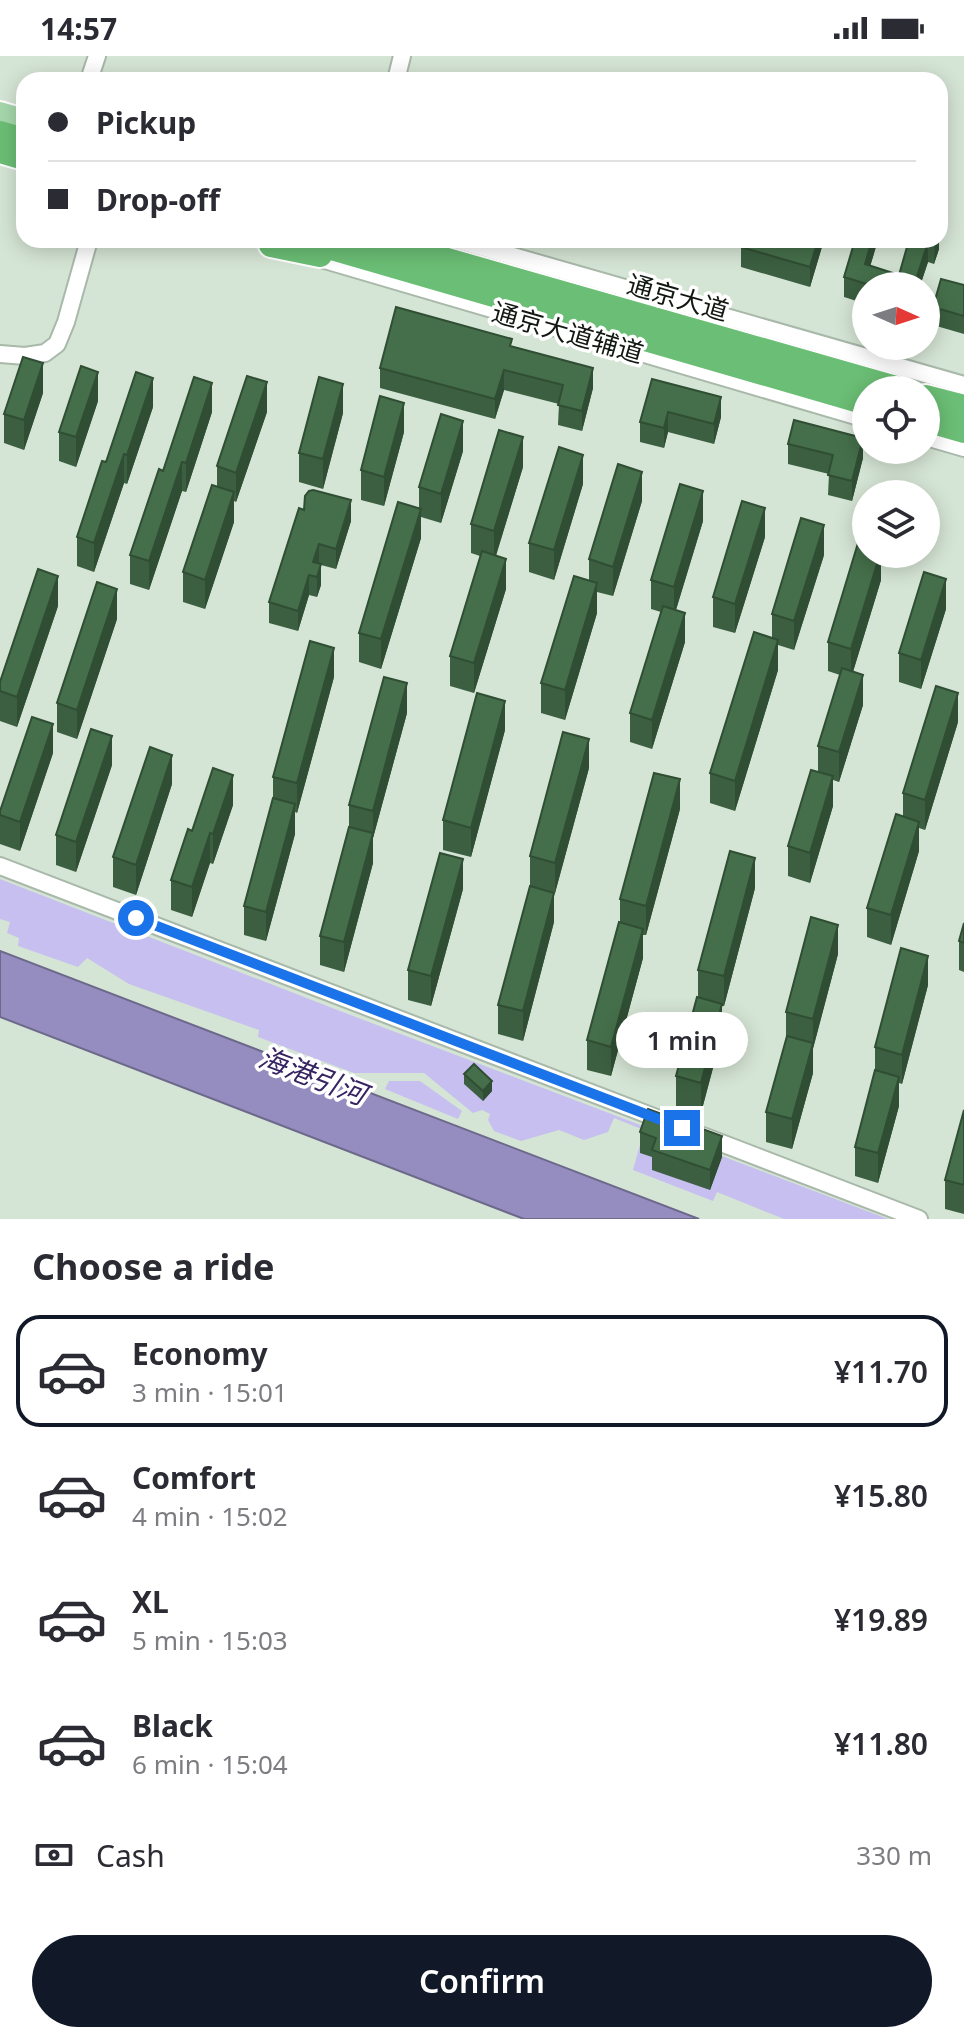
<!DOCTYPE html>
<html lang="en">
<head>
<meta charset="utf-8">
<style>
	body { margin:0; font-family:"Noto Sans","Noto Sans SC",sans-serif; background:#f7f7f7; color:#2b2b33; height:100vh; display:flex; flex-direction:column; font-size:30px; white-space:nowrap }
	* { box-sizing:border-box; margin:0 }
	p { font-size:26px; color:#7c7c81 }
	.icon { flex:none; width:44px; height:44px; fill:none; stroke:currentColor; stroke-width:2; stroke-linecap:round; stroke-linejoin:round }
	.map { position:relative; height:1163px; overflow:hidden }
	.drawer { display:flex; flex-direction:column; background:#fff; flex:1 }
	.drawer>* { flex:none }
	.hud { position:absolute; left:16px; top:16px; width:932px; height:176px; border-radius:24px; box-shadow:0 4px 20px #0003; display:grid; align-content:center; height:176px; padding:0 32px; background:#fff }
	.needle { width:52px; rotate:93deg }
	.buttons { position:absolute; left:852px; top:216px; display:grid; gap:16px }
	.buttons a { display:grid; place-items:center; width:88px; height:88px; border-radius:50%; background:#fff; box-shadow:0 4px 20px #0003; font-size:40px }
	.end { position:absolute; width:36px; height:36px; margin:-18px; border:10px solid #1a73e8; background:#fff; box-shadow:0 0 0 4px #fff }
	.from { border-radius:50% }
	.bubble { position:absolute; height:56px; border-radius:28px; background:#fff; box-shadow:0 4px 20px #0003; font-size:26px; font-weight:600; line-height:56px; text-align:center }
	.hud b { display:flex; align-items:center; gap:28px; height:76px; font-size:30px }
	.hud b+b { border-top:2px solid #e1e1e2 }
	.hud i { width:20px; height:20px; background:#2b2b33 }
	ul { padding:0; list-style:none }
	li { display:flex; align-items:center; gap:24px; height:112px; margin:0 16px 12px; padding:0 16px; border:4px solid transparent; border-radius:24px }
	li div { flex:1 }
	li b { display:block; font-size:30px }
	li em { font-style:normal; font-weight:600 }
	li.selected { border-color:#111827 }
	li>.icon { width:72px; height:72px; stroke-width:1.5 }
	h2 { padding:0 32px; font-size:36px; line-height:96px }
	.pay { display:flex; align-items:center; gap:20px; height:88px; padding:0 32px; font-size:30px }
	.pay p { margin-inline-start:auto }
	.action { display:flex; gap:16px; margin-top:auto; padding:16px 32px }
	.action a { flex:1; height:92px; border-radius:48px; background:#111827; color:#fff; font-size:32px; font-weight:600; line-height:92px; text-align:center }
	.status { display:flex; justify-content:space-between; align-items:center; height:56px; padding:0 40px; background:#fff; direction:ltr }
	.status svg { height:22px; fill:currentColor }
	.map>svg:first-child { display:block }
</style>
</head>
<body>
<div class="status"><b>14:57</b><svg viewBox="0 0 49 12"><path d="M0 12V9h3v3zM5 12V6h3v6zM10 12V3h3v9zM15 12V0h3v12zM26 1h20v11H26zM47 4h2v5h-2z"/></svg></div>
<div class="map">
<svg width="964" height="1163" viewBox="0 0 964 1163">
	<rect width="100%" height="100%" fill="#d5e5d5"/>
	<g fill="#c6bfef">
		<polygon points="0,823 340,955 888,1163 784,1163 717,1136 713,1145 633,1114 644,1074 614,1062 608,1076 584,1084 559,1074 521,1085 494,1075 488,1064 490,1058 482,1054 473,1057 424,1017 354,1017 258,981 259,974 129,928 87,902 78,911 18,890 19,882 7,877 10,866 0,863"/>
		<polygon points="389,1025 420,1025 462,1055 458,1063 385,1033"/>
	</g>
	<polygon fill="#958cbf" stroke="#6d698b" stroke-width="2" points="0,895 699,1163 524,1163 0,961"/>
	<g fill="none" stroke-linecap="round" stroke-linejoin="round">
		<defs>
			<g id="minor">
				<polyline points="89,24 97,0"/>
				<polyline points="396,24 402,0"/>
				<polyline points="457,184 964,329"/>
				<polyline points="311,200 866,363"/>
				<polyline points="0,298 25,300 45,297 57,288 66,266 89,184"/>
				<polyline points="926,381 964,392"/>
				<polyline points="0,810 667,1066"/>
				<polyline points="703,1080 919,1163"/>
			</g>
			<polyline id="major" points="0,56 24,63"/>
			<g id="highway">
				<polyline points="0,77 24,84"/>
				<polyline points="0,95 24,102"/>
				<polyline points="304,184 866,347"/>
				<polyline points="377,184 903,334"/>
				<polyline points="271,189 320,199"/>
				<polyline points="926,341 964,351"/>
				<polyline points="926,364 964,375"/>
			</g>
		</defs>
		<use href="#minor" stroke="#a8b8a9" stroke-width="20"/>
		<use href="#major" stroke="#fff" stroke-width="24"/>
		<use href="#highway" stroke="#fff" stroke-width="28"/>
		<use href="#minor" stroke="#fff" stroke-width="16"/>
		<use href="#major" stroke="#a6d8ac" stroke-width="20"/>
		<use href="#highway" stroke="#6bbe75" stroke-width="24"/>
	</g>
	<g fill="#3b5f40">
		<polygon points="798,184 824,184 810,231 741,211 741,191 797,190"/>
		<polygon points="828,184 878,184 870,210 899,219 909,184 939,184 939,193 934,208 928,206 920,230 866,230 866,248 844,241 844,221 853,191"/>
		<polygon points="964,229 964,278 933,269 933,251"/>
		<polygon points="512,291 593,332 582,375 558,369 559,348 504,334 495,363 380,332 380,312"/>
		<polygon points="652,323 721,361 714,388 668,376 664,392 640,386 640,366"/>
		<polygon points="43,337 24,394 4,387 4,358"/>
		<polygon points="98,345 76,411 59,405 59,376"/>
		<polygon points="153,351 127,428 124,427 94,516 77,510 77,481 106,406"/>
		<polygon points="212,356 186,436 182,435 149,534 130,528 130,499 163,415"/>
		<polygon points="267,356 236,446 234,445 234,466 205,553 183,546 183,516 217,431 217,410"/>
		<polygon points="343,357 323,433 299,426 299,397"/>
		<polygon points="404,376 384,450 361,444 361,414"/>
		<polygon points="788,388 863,402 852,445 828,439 829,418 788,408"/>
		<polygon points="463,395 441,467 421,461 421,482 381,613 359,606 359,577 419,452 419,431"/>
		<polygon points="523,411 496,500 506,533 474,637 450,630 450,600 480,500 471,497 471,468"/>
		<polygon points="583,428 554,524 529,516 529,487"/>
		<polygon points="642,445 613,540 597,536 597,557 565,664 541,657 541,627 589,525 589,503"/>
		<polygon points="299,452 351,465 336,513 321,509 321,529 317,541 309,539 298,575 269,567 269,546"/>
		<polygon points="703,465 676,554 685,586 652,693 630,686 630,657 661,556 651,553 651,524"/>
		<polygon points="765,481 735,577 713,571 713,541"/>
		<polygon points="881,498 881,524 853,616 863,649 839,726 833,724 833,750 810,827 788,820 788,790 818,716 818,690 840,619 828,615 828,586"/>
		<polygon points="824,499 794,594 778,589 778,614 735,755 710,747 710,717 772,582 772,558"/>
		<polygon points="58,550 17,671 0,665 0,626"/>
		<polygon points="946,553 921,633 899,626 899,597"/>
		<polygon points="117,563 77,683 57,676 57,647"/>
		<polygon points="334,621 297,757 295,756 295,778 266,885 244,879 244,850 273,742 273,721"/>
		<polygon points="407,657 373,782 373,807 344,916 320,909 320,880 349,771 349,749"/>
		<polygon points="958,666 925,774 919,772 919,795 891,889 867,881 867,852 903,761 903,737"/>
		<polygon points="505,674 471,801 443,794 443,764"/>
		<polygon points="53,697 20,795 0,788 0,755"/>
		<polygon points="112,709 76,816 56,809 56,779"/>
		<polygon points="589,712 555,837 530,830 530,800"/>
		<polygon points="172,728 136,839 113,831 113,801"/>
		<polygon points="233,749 213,808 210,807 192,861 171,854 171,824 192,775"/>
		<polygon points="680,753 646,879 643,879 643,902 611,1020 587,1014 587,984 620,866 620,843"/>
		<polygon points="755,832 724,950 722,950 722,978 701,1057 676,1050 676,1020 698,942 698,914"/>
		<polygon points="463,833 431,950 408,944 408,914"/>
		<polygon points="554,866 523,985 498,978 498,949"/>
		<polygon points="964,867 964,916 959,914 959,885"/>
		<polygon points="838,898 813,992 813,1017 792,1093 766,1086 766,1056 786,984 786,956"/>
		<polygon points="928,929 902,1028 899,1027 899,1050 878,1127 855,1120 855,1091 875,1017 875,991"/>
		<polygon points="464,1018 492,1035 483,1045 464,1028"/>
		<polygon points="964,1054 964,1158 945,1153 945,1124"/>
		<polygon points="640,1076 722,1101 710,1134 652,1114 652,1101 640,1097"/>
	</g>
	<g fill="#304e34">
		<polygon points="818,184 824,184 810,231 810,211"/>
		<polygon points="872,184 878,184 865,228 865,208"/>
		<polygon points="935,184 939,184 939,193 934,208"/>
		<polygon points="928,186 928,206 920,230 914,230"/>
		<polygon points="43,307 43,337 24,394 24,364"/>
		<polygon points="593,312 593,332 582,375 582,355"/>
		<polygon points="504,314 504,334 495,363 495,343"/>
		<polygon points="98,316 98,345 76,411 76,381"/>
		<polygon points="153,322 153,351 127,428 127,399"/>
		<polygon points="267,326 267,356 236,446 236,417"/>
		<polygon points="212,327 212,356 186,436 186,407"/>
		<polygon points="343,328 343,357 323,433 323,403"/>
		<polygon points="721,341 721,361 714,388 714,368"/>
		<polygon points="404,347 404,376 384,450 384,421"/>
		<polygon points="668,356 668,376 664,392 664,372"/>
		<polygon points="463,365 463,395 441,467 441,438"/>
		<polygon points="523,381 523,411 494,505 494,475"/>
		<polygon points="863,382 863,402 852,445 852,425"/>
		<polygon points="124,398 124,427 94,516 94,487"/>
		<polygon points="583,399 583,428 554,524 554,494"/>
		<polygon points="182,406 182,435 149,534 149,505"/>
		<polygon points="642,416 642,445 613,540 613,511"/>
		<polygon points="703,435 703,465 674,560 674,531"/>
		<polygon points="234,436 234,466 205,553 205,524"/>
		<polygon points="351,444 351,465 336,513 336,493"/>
		<polygon points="765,452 765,481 735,577 735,548"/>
		<polygon points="421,453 421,482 381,613 381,583"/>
		<polygon points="824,469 824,499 794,594 794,565"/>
		<polygon points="319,488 319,508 313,506"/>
		<polygon points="880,498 881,498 881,524 851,622 851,593"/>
		<polygon points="506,503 506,533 474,637 474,607"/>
		<polygon points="321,508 321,529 317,541 317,521"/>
		<polygon points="309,519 309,539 298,575 298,555"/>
		<polygon points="58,520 58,550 17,671 17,641"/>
		<polygon points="946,523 946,553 921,633 921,604"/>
		<polygon points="597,527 597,557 565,664 565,634"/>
		<polygon points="117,533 117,563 77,683 77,654"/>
		<polygon points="685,557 685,586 652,693 652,664"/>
		<polygon points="778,584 778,614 735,755 735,725"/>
		<polygon points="334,592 334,621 297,757 297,727"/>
		<polygon points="863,619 863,649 839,726 839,696"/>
		<polygon points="407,627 407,657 373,782 373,807 344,916 344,886 373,780 373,755"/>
		<polygon points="958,637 958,666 925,774 925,744"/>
		<polygon points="505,645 505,674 471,801 471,772"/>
		<polygon points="53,668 53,697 20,795 20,766"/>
		<polygon points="112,680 112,709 76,816 76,786"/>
		<polygon points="589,683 589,712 555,837 555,807"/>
		<polygon points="172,699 172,728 136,839 136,809"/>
		<polygon points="233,719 233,749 213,808 213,778"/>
		<polygon points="833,720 833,750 810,827 810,797"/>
		<polygon points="680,723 680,753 646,879 646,850"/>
		<polygon points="295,748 295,778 266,885 266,856"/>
		<polygon points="919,766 919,795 891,889 891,859"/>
		<polygon points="210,777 210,807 192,861 192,831"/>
		<polygon points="755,802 755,832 724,950 724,920"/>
		<polygon points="463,803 463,833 431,950 431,920"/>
		<polygon points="554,837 554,866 523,985 523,955"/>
		<polygon points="838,869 838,898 813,993 813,963"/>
		<polygon points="643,873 643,902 611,1020 611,991"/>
		<polygon points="928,900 928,929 902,1028 902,999"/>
		<polygon points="722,948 722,978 701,1057 701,1027"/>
		<polygon points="813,987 813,1017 792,1093 792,1063"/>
		<polygon points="899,1021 899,1050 878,1127 878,1097"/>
		<polygon points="492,1025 492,1035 483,1045 483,1035"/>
		<polygon points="722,1080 722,1101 710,1134 710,1114"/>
	</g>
	<g fill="#456f4a" stroke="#304e34" stroke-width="2">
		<polygon points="743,184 777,184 797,190 798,184 818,184 810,211 741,191"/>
		<polygon points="855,184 872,184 865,208 899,219 909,184 935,184 934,188 928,186 914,230 873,230 844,221"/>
		<polygon points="941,223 964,229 964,260 933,251"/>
		<polygon points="396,251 512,283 510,290 593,312 582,355 558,349 563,329 504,314 495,343 380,312"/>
		<polygon points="23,301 43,307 24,364 4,358"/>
		<polygon points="81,310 98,316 76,381 59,376"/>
		<polygon points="136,316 153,322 127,399 124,398 94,487 77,481 102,405 106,406"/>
		<polygon points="247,320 267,326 236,417 217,410"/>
		<polygon points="194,321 212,327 186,407 182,406 149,505 130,499 159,413 163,415"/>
		<polygon points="319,321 343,328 323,403 299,397"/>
		<polygon points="652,323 721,341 714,368 668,356 664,372 640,366"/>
		<polygon points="380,340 404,347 384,421 361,414"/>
		<polygon points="441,358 463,365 441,438 419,431"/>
		<polygon points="794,364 863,382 852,425 828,419 833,399 788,388"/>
		<polygon points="499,374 523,381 494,475 471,468"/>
		<polygon points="559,391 583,399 554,494 529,487"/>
		<polygon points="618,408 642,416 613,511 589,503"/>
		<polygon points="680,428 703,435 674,531 651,524"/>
		<polygon points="212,429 234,436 205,524 183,516"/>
		<polygon points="313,434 351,444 336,493 319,488 313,506 321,508 317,521 309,519 298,555 269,546 299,452 304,454 305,440 309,435"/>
		<polygon points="742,445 765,452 735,548 713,541"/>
		<polygon points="398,446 421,453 381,583 359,577"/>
		<polygon points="801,462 824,469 794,565 772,558"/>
		<polygon points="858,487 866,490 866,498 880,498 851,593 828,586"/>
		<polygon points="482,495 506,503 474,607 450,600"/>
		<polygon points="38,513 58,520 17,641 0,635 0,626"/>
		<polygon points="924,516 946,523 921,604 899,597"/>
		<polygon points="574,520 597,527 565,634 541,627"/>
		<polygon points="97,526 117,533 77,654 57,647"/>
		<polygon points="663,550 685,557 652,664 630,657"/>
		<polygon points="754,576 778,584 735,725 710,717"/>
		<polygon points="310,585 334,592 297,727 273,721"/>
		<polygon points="842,612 863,619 839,696 818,690"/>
		<polygon points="384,621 407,627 373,755 349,749"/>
		<polygon points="936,630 958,637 925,744 903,737"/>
		<polygon points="477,637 505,645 471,772 443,764"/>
		<polygon points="32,661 53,668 20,766 0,759 0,755"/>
		<polygon points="91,673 112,680 76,786 56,779"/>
		<polygon points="563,676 589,683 555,807 530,800"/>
		<polygon points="150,691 172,699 136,809 113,801"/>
		<polygon points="213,712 233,719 213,778 210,777 192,831 171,824 188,773 192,775"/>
		<polygon points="811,714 833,720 810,797 788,790"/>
		<polygon points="654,717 680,723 646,850 620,843"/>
		<polygon points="273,742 295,748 266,856 244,850"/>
		<polygon points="896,758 919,766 891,859 867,852"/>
		<polygon points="349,771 373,777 344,886 320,880"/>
		<polygon points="730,795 755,802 724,920 698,914"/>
		<polygon points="440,797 463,803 431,920 408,914"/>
		<polygon points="530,830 554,837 523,955 498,949"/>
		<polygon points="811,861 838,869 813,963 786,956"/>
		<polygon points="619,866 643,873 611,991 587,984"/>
		<polygon points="964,867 964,887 959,885"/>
		<polygon points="901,892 928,900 902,999 875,991"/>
		<polygon points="697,941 722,948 701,1027 676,1020"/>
		<polygon points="787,980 813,987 792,1063 766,1056"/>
		<polygon points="474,1008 492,1025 483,1035 464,1018"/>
		<polygon points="875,1014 899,1021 878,1097 855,1091"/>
		<polygon points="648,1053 722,1080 710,1114 652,1094 656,1082 640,1076"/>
		<polygon points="964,1054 964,1129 945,1124"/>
	</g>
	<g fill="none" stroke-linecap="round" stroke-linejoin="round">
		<polyline stroke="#1a73e8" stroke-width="10" points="136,862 682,1072"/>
	</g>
	<g text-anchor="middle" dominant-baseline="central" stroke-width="7" stroke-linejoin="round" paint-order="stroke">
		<g font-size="26" fill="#111711" stroke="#fff">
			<text transform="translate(678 241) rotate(16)">通京大道</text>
			<text transform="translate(568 276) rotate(16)">通京大道辅道</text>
		</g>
		<g font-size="28" font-style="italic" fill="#352461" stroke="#fff">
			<text transform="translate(313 1019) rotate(21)">海港引河</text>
		</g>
	</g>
</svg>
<div class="buttons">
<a><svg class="needle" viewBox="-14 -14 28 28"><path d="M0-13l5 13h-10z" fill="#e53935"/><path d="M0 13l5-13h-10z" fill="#7c7c81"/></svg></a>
<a><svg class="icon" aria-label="locate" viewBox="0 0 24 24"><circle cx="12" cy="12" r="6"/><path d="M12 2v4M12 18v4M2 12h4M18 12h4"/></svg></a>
<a><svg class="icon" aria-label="layers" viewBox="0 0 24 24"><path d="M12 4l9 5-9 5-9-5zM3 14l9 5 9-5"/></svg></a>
</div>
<i class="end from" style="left:136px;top:862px"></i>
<i class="end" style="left:682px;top:1072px"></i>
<div class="bubble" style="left:616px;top:956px;width:132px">1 min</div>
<div class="hud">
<b><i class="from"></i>Pickup</b>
<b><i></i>Drop-off</b>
</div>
</div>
<section class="drawer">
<h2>Choose a ride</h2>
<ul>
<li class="selected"><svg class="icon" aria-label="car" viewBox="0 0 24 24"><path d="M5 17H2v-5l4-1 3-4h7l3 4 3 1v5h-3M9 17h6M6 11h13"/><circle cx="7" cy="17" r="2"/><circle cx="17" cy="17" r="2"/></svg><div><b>Economy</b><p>3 min · 15:01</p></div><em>¥11.70</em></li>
<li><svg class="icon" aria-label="car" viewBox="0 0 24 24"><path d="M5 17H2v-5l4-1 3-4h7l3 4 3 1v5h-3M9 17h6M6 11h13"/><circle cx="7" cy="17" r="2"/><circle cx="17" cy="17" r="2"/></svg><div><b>Comfort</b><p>4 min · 15:02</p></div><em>¥15.80</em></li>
<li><svg class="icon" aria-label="car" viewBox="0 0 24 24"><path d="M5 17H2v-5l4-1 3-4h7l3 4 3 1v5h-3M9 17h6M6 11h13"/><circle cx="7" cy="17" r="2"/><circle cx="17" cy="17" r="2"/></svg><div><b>XL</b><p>5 min · 15:03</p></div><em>¥19.89</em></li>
<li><svg class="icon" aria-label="car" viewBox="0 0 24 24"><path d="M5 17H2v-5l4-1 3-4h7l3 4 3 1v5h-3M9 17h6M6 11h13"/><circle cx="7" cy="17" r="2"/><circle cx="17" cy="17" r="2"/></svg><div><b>Black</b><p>6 min · 15:04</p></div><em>¥11.80</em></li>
</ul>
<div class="pay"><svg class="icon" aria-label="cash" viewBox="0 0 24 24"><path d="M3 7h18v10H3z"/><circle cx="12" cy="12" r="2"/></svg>Cash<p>330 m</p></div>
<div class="action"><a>Confirm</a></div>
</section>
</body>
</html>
